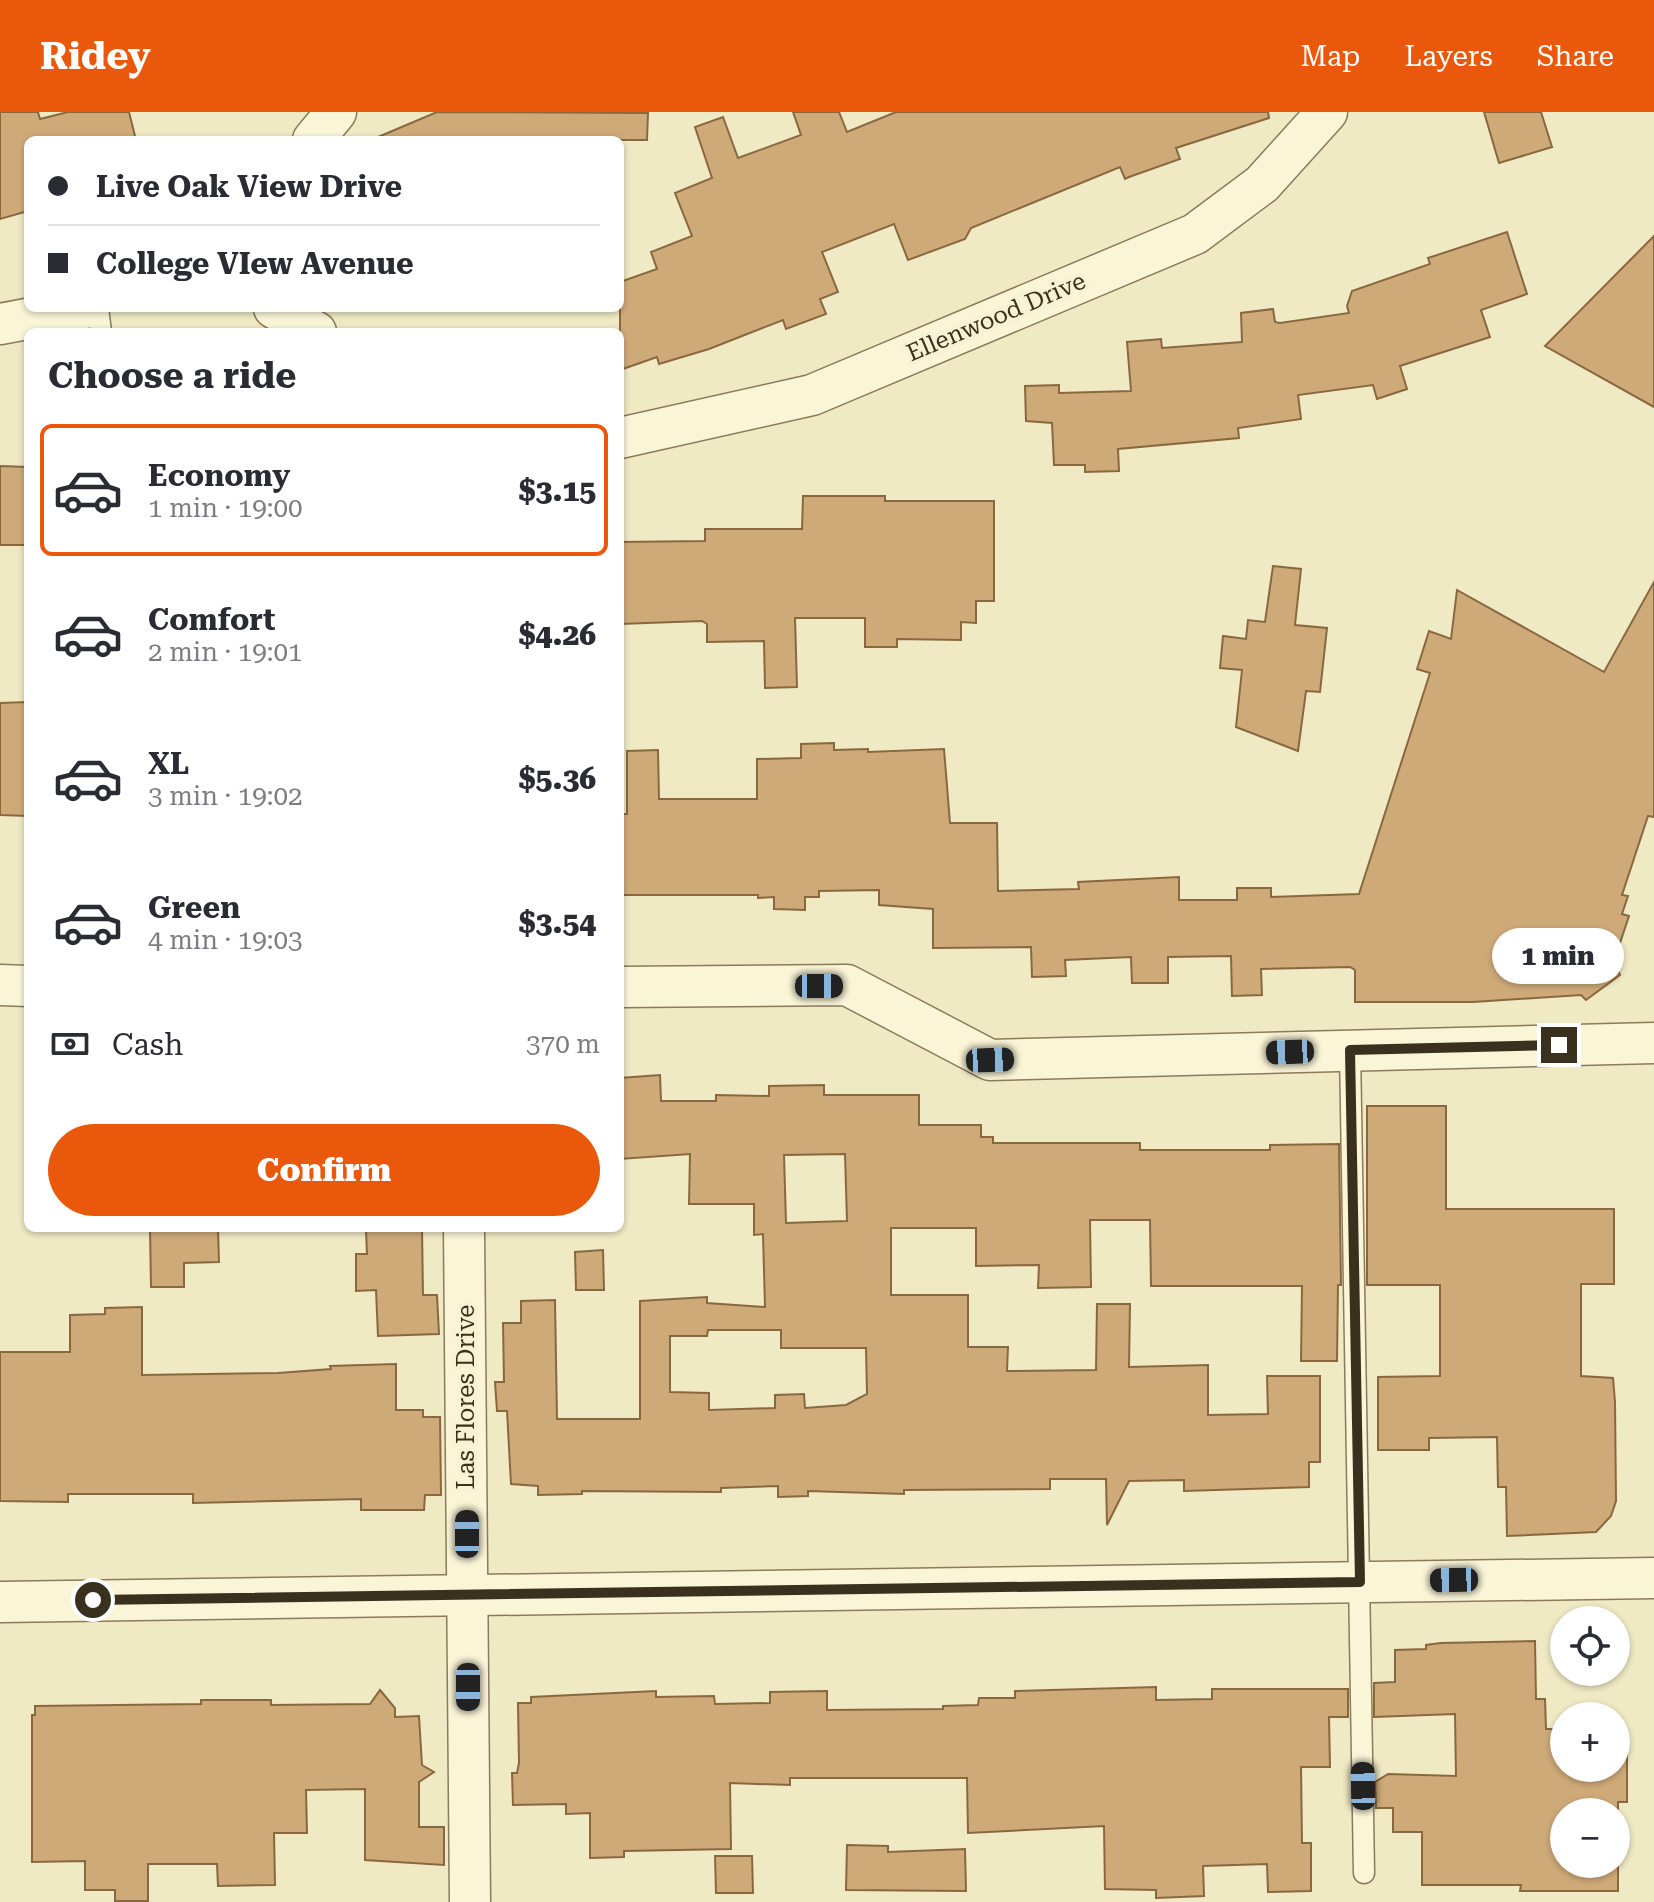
<!DOCTYPE html>
<html lang="en">
<head>
<meta charset="utf-8">
<style>
	body { margin:0; font-family:"Roboto Serif",serif; background:#f2f2f3; color:#2b2b33; height:100vh; display:flex; flex-direction:column; font-size:30px; white-space:nowrap }
	* { box-sizing:border-box; margin:0 }
	p { font-size:26px; color:#7c7c81 }
	.icon { flex:none; width:44px; height:44px; fill:none; stroke:currentColor; stroke-width:2; stroke-linecap:round; stroke-linejoin:round }
	.map { position:relative; flex:1; overflow:hidden }
	.sheet { position:absolute; left:24px; top:216px; width:600px; height:904px; display:flex; flex-direction:column; background:#fff; border-radius:12px; box-shadow:0 2px 6px #0004 }
	.sheet>* { flex:none }
	.guide { position:absolute; left:24px; top:24px; width:600px; height:176px; border-radius:12px; box-shadow:0 2px 6px #0004; display:grid; align-content:center; height:176px; padding:0 24px; background:#fff }
	.buttons { position:absolute; left:1550px; top:1494px; display:grid; gap:16px }
	.buttons a { display:grid; place-items:center; width:80px; height:80px; border-radius:50%; background:#fff; box-shadow:0 2px 6px #0004; font-size:40px }
	.end { position:absolute; width:36px; height:36px; margin:-18px; border:10px solid #3a301e; background:#fff; box-shadow:0 0 0 4px #fff }
	.from { border-radius:50% }
	.bubble { position:absolute; height:56px; border-radius:28px; background:#fff; box-shadow:0 2px 6px #0004; font-size:26px; font-weight:800; line-height:56px; text-align:center }
	.car { position:absolute; width:24px; height:48px; margin:-24px -12px; border-radius:10px; box-shadow:0 0 6px 2px #0007; background:linear-gradient(#222 24%,#8ab4d8 0 40%,#222 0 76%,#8ab4d8 0 86%,#222 0) }
	.guide b { display:flex; align-items:center; gap:28px; height:76px; font-size:30px }
	.guide b+b { border-top:2px solid #e1e1e2 }
	.guide i { width:20px; height:20px; background:#2b2b33 }
	ul { padding:0; list-style:none }
	li { display:flex; align-items:center; gap:24px; height:132px; margin:0 16px 12px; padding:0 8px; border:4px solid transparent; border-radius:12px }
	li div { flex:1 }
	li b { display:block; font-size:30px }
	li em { font-style:normal; font-weight:800 }
	li.selected { border-color:#ea580c }
	li>.icon { width:72px; height:72px; stroke-width:1.5 }
	h2 { padding:0 24px; font-size:36px; line-height:96px }
	.pay { display:flex; align-items:center; gap:20px; height:88px; padding:0 24px; font-size:30px }
	.pay p { margin-inline-start:auto }
	.button { display:flex; gap:16px; margin-top:auto; padding:16px 24px }
	.button a { flex:1; height:92px; border-radius:48px; background:#ea580c; color:#fff; font-size:32px; font-weight:800; line-height:92px; text-align:center }
	header { display:flex; align-items:center; gap:48px; box-sizing:border-box; height:112px; padding:0 40px; background:#ea580c; color:#fff }
	header strong { font-size:38px }
	nav { display:flex; gap:44px; margin-inline-start:auto; font-size:28px }
	.map>svg:first-child { display:block }
</style>
</head>
<body>
<header>
<strong>Ridey</strong>
<nav><a>Map</a><a>Layers</a><a>Share</a></nav>
</header>
<div class="map">
<svg width="1654" height="1790" viewBox="0 0 1654 1790">
	<rect width="100%" height="100%" fill="#efe9c4"/>
	<g fill="#cfaa79" stroke="#8a683f" stroke-width="2" fill-rule="evenodd">
		<polygon points="0,0 38,0 40,7 68,0 129,0 136,28 28,28 28,99 0,107"/>
		<polygon points="437,0 648,1 647,28 371,28"/>
		<polygon points="793,0 839,0 847,20 896,0 1268,0 1269,6 1176,36 1180,47 1129,65 1125,67 1120,55 971,116 965,127 908,148 894,112 822,140 838,180 820,187 826,202 786,217 783,208 709,237 659,252 657,245 620,258 620,170 657,157 651,140 692,124 675,81 712,66 695,15 723,5 738,46 801,23"/>
		<polygon points="1484,0 1541,0 1552,35 1499,51"/>
		<polygon points="1507,120 1527,182 1481,198 1490,225 1400,254 1407,277 1377,287 1373,273 1298,283 1301,307 1238,316 1239,326 1118,337 1119,359 1085,360 1085,353 1054,353 1052,311 1026,309 1025,274 1059,273 1059,281 1131,279 1127,230 1161,227 1162,236 1242,230 1241,201 1273,197 1275,210 1280,211 1349,201 1347,194 1352,179 1430,152 1428,146"/>
		<polygon points="1654,124 1654,295 1545,234"/>
		<polygon points="0,354 28,355 28,433 0,433"/>
		<polygon points="803,384 885,384 885,389 994,389 994,489 976,489 976,511 961,510 961,528 897,527 897,535 865,535 865,506 795,506 797,575 765,576 764,529 707,530 707,512 702,509 620,512 620,430 705,429 705,417 802,417"/>
		<polygon points="1273,454 1301,457 1295,513 1327,516 1320,580 1306,579 1298,639 1236,615 1242,558 1220,556 1223,524 1246,527 1248,508 1265,510"/>
		<polygon points="1654,470 1654,705 1648,704 1622,783 1628,784 1622,802 1629,804 1614,849 1620,863 1586,888 1581,883 1473,890 1355,890 1355,858 1350,855 1261,857 1262,883 1232,884 1231,844 1168,845 1168,871 1132,871 1131,845 1065,848 1066,864 1032,865 1031,835 933,836 933,797 879,793 879,778 819,779 819,785 805,785 805,798 774,797 774,785 758,786 758,783 620,783 620,702 627,702 627,639 658,638 659,687 757,687 757,647 801,646 801,632 834,631 834,638 868,637 868,640 944,637 950,711 997,711 998,779 1079,777 1078,770 1179,765 1179,788 1237,788 1237,776 1271,776 1271,785 1359,782 1430,561 1417,557 1429,519 1451,527 1457,478 1604,560"/>
		<polygon points="28,590 28,704 0,703 0,591"/>
		<path d="M 660,963 L 661,989 L 716,989 L 716,983 L 769,984 L 769,974 L 824,973 L 824,983 L 919,983 L 919,1013 L 981,1013 L 981,1025 L 993,1025 L 993,1031 L 1140,1031 L 1140,1038 L 1270,1038 L 1270,1033 L 1339,1032 L 1341,1173 L 1338,1173 L 1337,1249 L 1301,1249 L 1302,1174 L 1151,1174 L 1150,1108 L 1090,1108 L 1091,1175 L 1038,1176 L 1039,1153 L 976,1154 L 976,1116 L 891,1116 L 891,1183 L 968,1183 L 968,1235 L 1008,1235 L 1007,1259 L 1096,1258 L 1097,1192 L 1130,1192 L 1129,1255 L 1208,1253 L 1208,1303 L 1268,1302 L 1267,1264 L 1320,1264 L 1320,1350 L 1309,1350 L 1309,1375 L 1184,1379 L 1184,1368 L 1129,1369 L 1107,1413 L 1106,1367 L 1050,1367 L 1050,1377 L 904,1378 L 904,1382 L 808,1379 L 808,1384 L 778,1385 L 778,1374 L 721,1376 L 721,1380 L 582,1379 L 582,1382 L 538,1383 L 538,1374 L 511,1372 L 507,1299 L 497,1299 L 495,1270 L 504,1270 L 503,1211 L 521,1211 L 521,1189 L 555,1188 L 557,1307 L 640,1307 L 640,1189 L 707,1185 L 707,1191 L 765,1195 L 763,1122 L 754,1123 L 754,1092 L 689,1092 L 690,1042 L 620,1047 L 620,966 ZM 845,1042 L 847,1109 L 786,1111 L 784,1043 ZM 708,1218 L 781,1218 L 781,1236 L 866,1236 L 867,1282 L 846,1293 L 805,1296 L 804,1282 L 775,1283 L 775,1296 L 709,1298 L 709,1281 L 670,1280 L 670,1224 L 707,1224 Z"/>
		<polygon points="1367,994 1446,994 1446,1097 1614,1097 1614,1172 1581,1172 1581,1264 1613,1266 1615,1290 1616,1389 1611,1404 1596,1420 1507,1424 1506,1375 1498,1375 1497,1325 1429,1326 1429,1338 1378,1338 1378,1265 1440,1264 1440,1173 1367,1173"/>
		<polygon points="150,1116 218,1116 219,1150 184,1151 184,1175 151,1175"/>
		<polygon points="370,1116 422,1116 423,1183 437,1183 439,1222 378,1224 376,1178 356,1179 356,1142 367,1142 366,1119"/>
		<polygon points="603,1138 604,1178 576,1178 575,1140"/>
		<polygon points="142,1195 142,1263 278,1261 331,1257 330,1254 396,1252 396,1298 423,1298 423,1305 440,1305 441,1383 425,1383 424,1398 361,1398 361,1387 193,1391 193,1382 68,1382 68,1390 0,1389 0,1240 70,1240 70,1203 105,1202 105,1196"/>
		<path d="M 1535,1529 L 1536,1587 L 1545,1587 L 1546,1617 L 1564,1617 L 1564,1656 L 1616,1656 L 1616,1629 L 1627,1629 L 1627,1690 L 1618,1690 L 1618,1779 L 1520,1779 L 1521,1773 L 1422,1773 L 1422,1720 L 1393,1720 L 1393,1696 L 1376,1696 L 1375,1670 L 1388,1662 L 1456,1664 L 1455,1602 L 1374,1605 L 1374,1571 L 1395,1570 L 1395,1538 L 1426,1537 L 1426,1533 L 1441,1531 ZM 1564,1700 L 1616,1700 L 1616,1752 L 1564,1752 Z"/>
		<polygon points="1156,1575 1156,1588 1212,1587 1212,1577 1348,1577 1348,1605 1329,1605 1330,1655 1301,1655 1302,1731 1311,1731 1311,1779 1268,1780 1267,1752 1203,1754 1204,1784 1156,1786 1156,1778 1105,1777 1104,1714 968,1721 967,1666 790,1666 790,1673 730,1671 731,1737 624,1739 624,1745 590,1746 590,1701 566,1702 566,1692 513,1693 512,1661 517,1661 519,1651 518,1591 531,1591 531,1585 656,1579 656,1585 714,1584 715,1592 770,1591 770,1580 827,1579 827,1598 943,1597 943,1594 978,1593 979,1586 1015,1586 1015,1579"/>
		<polygon points="380,1578 395,1596 395,1605 419,1604 422,1653 434,1660 419,1670 419,1715 444,1715 444,1753 365,1748 365,1677 306,1678 307,1721 274,1721 275,1773 218,1774 217,1752 148,1752 148,1789 115,1789 115,1778 85,1778 85,1749 32,1750 32,1603 35,1603 35,1594 201,1592 201,1588 271,1588 271,1593 370,1592"/>
		<polygon points="847,1733 888,1734 888,1740 965,1737 966,1779 846,1778"/>
		<polygon points="715,1744 752,1744 753,1781 716,1781"/>
	</g>
	<g fill="none" stroke-linecap="round" stroke-linejoin="round">
		<defs>
			<g id="lane">
				<polyline points="98,196 101,220"/>
				<polyline points="1350,938 1364,1761"/>
			</g>
			<g id="street">
				<polyline points="313,28 336,0"/>
				<polyline points="274,196 316,220"/>
				<polyline points="0,212 85,196"/>
				<polyline points="620,326 812,283 1195,122 1262,72 1327,0"/>
				<polyline points="0,873 28,874"/>
				<polyline points="620,875 847,873 990,948 1654,931"/>
				<polyline points="464,1116 470,1790"/>
				<polyline points="0,1490 1654,1466"/>
			</g>
		</defs>
		<use href="#lane" stroke="#8b7b5a" stroke-width="23"/>
		<use href="#street" stroke="#8b7b5a" stroke-width="43"/>
		<use href="#lane" stroke="#faf5d7" stroke-width="20"/>
		<use href="#street" stroke="#faf5d7" stroke-width="40"/>
	</g>
	<g fill="none" stroke-linecap="round" stroke-linejoin="round">
		<polyline stroke="#3a301e" stroke-width="10" points="93,1488 1360,1470 1350,938 1559,933"/>
	</g>
	<g text-anchor="middle" dominant-baseline="central" stroke-width="8" stroke-linejoin="round" paint-order="stroke">
		<g font-size="24" fill="#3a301e" stroke="#f7f2d4">
			<text transform="translate(996 205) rotate(-23)">Ellenwood Drive</text>
			<text transform="translate(466 1285) rotate(-90)">Las Flores Drive</text>
		</g>
	</g>
</svg>
<div class="buttons">
<a><svg class="icon" aria-label="locate" viewBox="0 0 24 24"><circle cx="12" cy="12" r="6"/><path d="M12 2v4M12 18v4M2 12h4M18 12h4"/></svg></a>
<a>+</a>
<a>−</a>
</div>
<i class="end from" style="left:93px;top:1488px"></i>
<i class="end" style="left:1559px;top:933px"></i>
<div class="bubble" style="left:1492px;top:816px;width:132px">1 min</div>
<i class="car" style="left:819px;top:874px;rotate:90deg"></i>
<i class="car" style="left:1290px;top:940px;rotate:268deg"></i>
<i class="car" style="left:990px;top:948px;rotate:88deg"></i>
<i class="car" style="left:467px;top:1422px;rotate:0deg"></i>
<i class="car" style="left:1454px;top:1468px;rotate:269deg"></i>
<i class="car" style="left:468px;top:1575px;rotate:180deg"></i>
<i class="car" style="left:1363px;top:1674px;rotate:359deg"></i>
<div class="guide">
<b><i class="from"></i>Live Oak View Drive</b>
<b><i></i>College VIew Avenue</b>
</div>
<section class="sheet">
<h2>Choose a ride</h2>
<ul>
<li class="selected"><svg class="icon" aria-label="car" viewBox="0 0 24 24"><path d="M5 17H2v-5l4-1 3-4h7l3 4 3 1v5h-3M9 17h6M6 11h13"/><circle cx="7" cy="17" r="2"/><circle cx="17" cy="17" r="2"/></svg><div><b>Economy</b><p>1 min · 19:00</p></div><em>$3.15</em></li>
<li><svg class="icon" aria-label="car" viewBox="0 0 24 24"><path d="M5 17H2v-5l4-1 3-4h7l3 4 3 1v5h-3M9 17h6M6 11h13"/><circle cx="7" cy="17" r="2"/><circle cx="17" cy="17" r="2"/></svg><div><b>Comfort</b><p>2 min · 19:01</p></div><em>$4.26</em></li>
<li><svg class="icon" aria-label="car" viewBox="0 0 24 24"><path d="M5 17H2v-5l4-1 3-4h7l3 4 3 1v5h-3M9 17h6M6 11h13"/><circle cx="7" cy="17" r="2"/><circle cx="17" cy="17" r="2"/></svg><div><b>XL</b><p>3 min · 19:02</p></div><em>$5.36</em></li>
<li><svg class="icon" aria-label="car" viewBox="0 0 24 24"><path d="M5 17H2v-5l4-1 3-4h7l3 4 3 1v5h-3M9 17h6M6 11h13"/><circle cx="7" cy="17" r="2"/><circle cx="17" cy="17" r="2"/></svg><div><b>Green</b><p>4 min · 19:03</p></div><em>$3.54</em></li>
</ul>
<div class="pay"><svg class="icon" aria-label="cash" viewBox="0 0 24 24"><path d="M3 7h18v10H3z"/><circle cx="12" cy="12" r="2"/></svg>Cash<p>370 m</p></div>
<div class="button"><a>Confirm</a></div>
</section>
</div>
</body>
</html>
